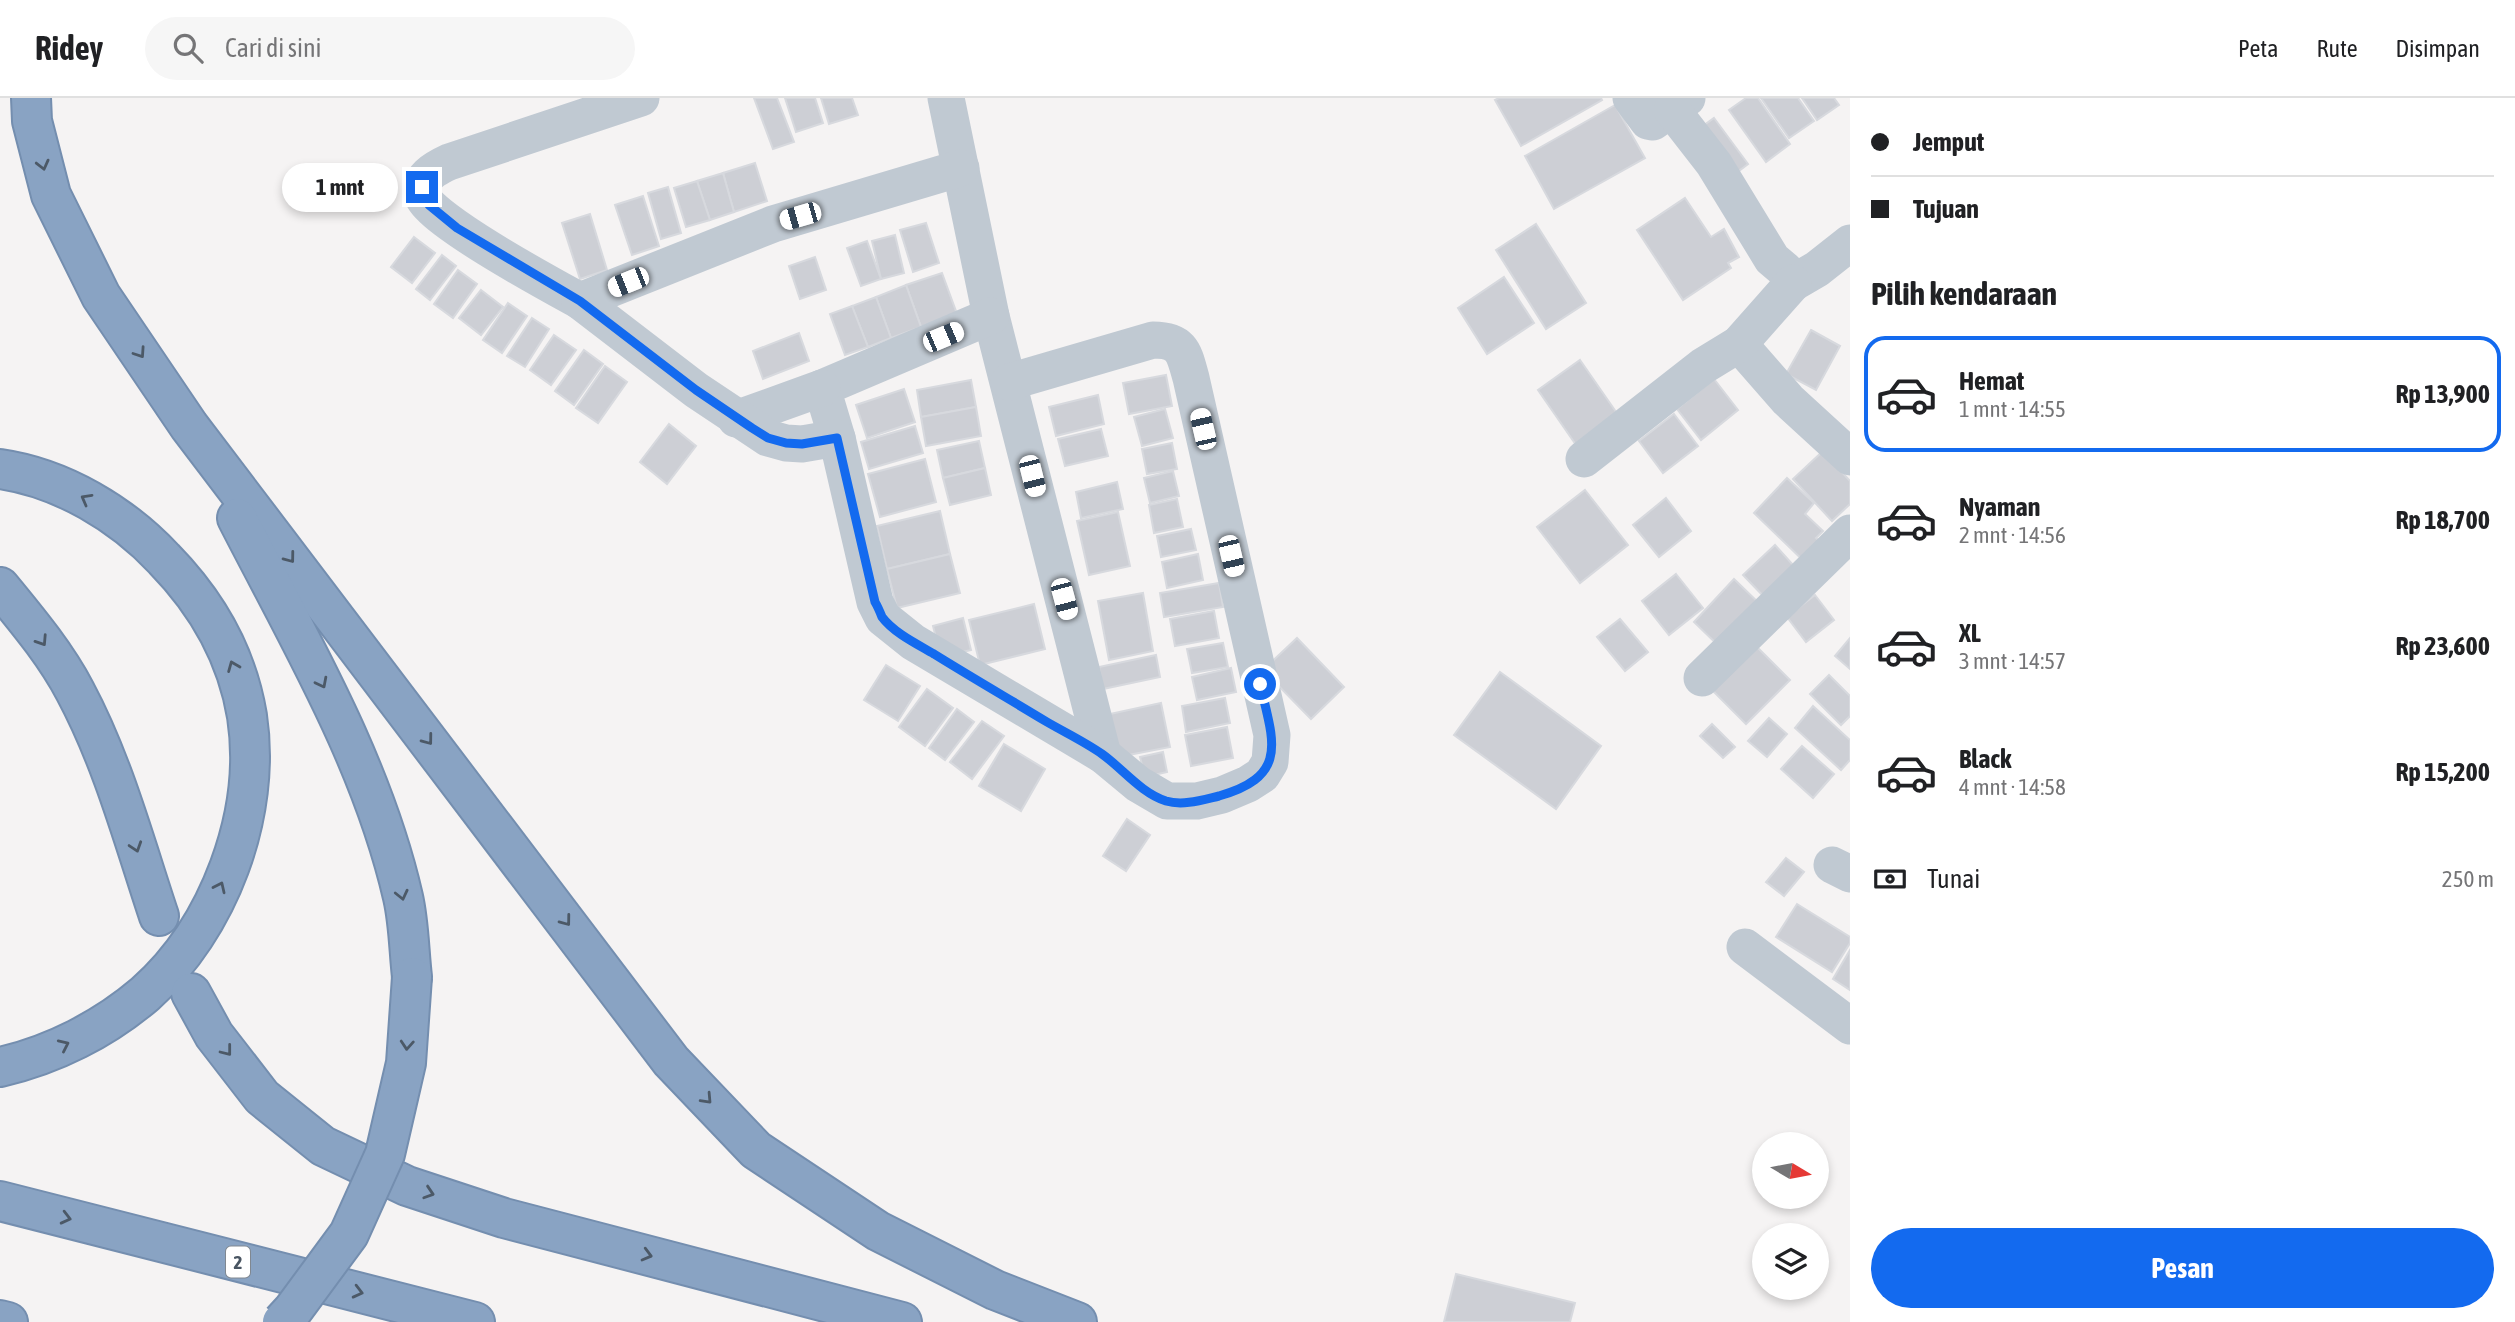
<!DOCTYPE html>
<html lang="id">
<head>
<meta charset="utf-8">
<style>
	body { margin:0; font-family:"Asap Condensed",sans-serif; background:#f6f6f6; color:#202124; height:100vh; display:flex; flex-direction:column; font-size:26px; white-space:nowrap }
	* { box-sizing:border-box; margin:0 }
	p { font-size:23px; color:#757577 }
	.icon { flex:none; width:38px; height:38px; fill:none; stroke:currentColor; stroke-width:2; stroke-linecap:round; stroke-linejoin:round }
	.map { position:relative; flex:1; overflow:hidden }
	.side { display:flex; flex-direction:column; background:#fff; width:665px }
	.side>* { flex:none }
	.hud { display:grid; align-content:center; height:154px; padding:0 21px; background:#fff }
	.needle { width:46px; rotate:100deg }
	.controls { position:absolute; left:1752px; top:1034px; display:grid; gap:14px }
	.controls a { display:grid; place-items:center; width:77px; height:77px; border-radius:50%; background:#fff; box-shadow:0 4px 10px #0003; font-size:35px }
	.end { position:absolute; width:32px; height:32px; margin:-16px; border:9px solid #136aef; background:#fff; box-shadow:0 0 0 4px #fff }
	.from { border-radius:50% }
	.bubble { position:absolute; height:49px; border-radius:24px; background:#fff; box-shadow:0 4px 10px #0003; font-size:23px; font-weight:700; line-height:49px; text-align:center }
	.car { position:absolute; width:21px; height:42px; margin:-21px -10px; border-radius:9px; box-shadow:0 0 5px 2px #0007; background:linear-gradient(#fff 24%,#345 0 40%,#fff 0 76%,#345 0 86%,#fff 0) }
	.hud b { display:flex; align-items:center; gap:24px; height:66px; font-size:26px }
	.hud b+b { border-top:2px solid #e0e0e0 }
	.hud i { width:18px; height:18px; background:#202124 }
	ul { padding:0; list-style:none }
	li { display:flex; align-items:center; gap:21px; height:116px; margin:0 14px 10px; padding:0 7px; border:4px solid transparent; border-radius:21px }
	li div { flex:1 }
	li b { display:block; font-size:26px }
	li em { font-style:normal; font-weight:700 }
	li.active { border-color:#136aef }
	li>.icon { width:63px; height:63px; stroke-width:1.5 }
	h2 { padding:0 21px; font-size:32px; line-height:84px }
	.pay { display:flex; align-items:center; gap:18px; height:77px; padding:0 21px; font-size:26px }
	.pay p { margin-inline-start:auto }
	.action { display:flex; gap:14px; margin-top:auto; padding:14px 21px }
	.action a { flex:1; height:80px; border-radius:42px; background:#136aef; color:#fff; font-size:28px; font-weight:700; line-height:80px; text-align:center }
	header { display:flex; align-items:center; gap:42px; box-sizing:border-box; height:98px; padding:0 35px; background:#fff; border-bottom:2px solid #e0e0e0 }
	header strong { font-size:33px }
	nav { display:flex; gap:38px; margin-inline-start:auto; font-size:24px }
	.search { width:490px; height:63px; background:#f6f6f6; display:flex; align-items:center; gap:18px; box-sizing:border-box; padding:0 24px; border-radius:38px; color:#757577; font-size:26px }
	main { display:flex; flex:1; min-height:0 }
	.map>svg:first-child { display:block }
</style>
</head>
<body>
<header>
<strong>Ridey</strong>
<div class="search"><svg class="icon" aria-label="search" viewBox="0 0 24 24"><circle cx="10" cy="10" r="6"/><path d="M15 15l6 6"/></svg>Cari di sini</div>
<nav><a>Peta</a><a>Rute</a><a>Disimpan</a></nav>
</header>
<main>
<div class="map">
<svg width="1850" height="1224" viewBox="0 0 1850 1224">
	<rect width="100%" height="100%" fill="#f5f3f3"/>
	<g fill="#cdcfd5" stroke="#d7d9de" stroke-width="2">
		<polygon points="754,0 777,0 794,44 773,51"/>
		<polygon points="785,0 815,0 823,25 796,34"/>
		<polygon points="821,0 852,0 858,17 829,26"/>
		<polygon points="1499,0 1601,0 1602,2 1521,48 1495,2"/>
		<polygon points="1746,0 1758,0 1790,46 1766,64 1729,12"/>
		<polygon points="1761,0 1798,0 1814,23 1789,40"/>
		<polygon points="1802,0 1834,0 1839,7 1817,22"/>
		<polygon points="1615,7 1645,60 1554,111 1525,58"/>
		<polygon points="1714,20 1748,66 1731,79 1696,33"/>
		<polygon points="755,65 767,103 734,114 723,75"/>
		<polygon points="723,75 734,114 710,122 697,83"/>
		<polygon points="697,83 710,122 686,129 674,90"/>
		<polygon points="668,89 681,135 661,141 648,95"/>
		<polygon points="643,98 659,148 632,157 615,107"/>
		<polygon points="1685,100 1711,139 1724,131 1739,159 1728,165 1731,170 1683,202 1637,132"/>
		<polygon points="590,116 607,172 580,181 562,125"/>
		<polygon points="926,125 939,165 913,174 900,132"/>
		<polygon points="1536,126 1586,205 1546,231 1496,152"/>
		<polygon points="895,137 904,175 881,181 872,143"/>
		<polygon points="414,139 435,155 412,185 391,169"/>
		<polygon points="867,143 881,181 861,188 847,150"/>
		<polygon points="442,157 456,168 430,202 416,191"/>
		<polygon points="815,159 826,192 800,201 789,168"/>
		<polygon points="458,172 477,186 453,220 434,206"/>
		<polygon points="942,175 957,216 921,229 906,187"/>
		<polygon points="1504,179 1534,225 1487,256 1458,210"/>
		<polygon points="906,187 921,229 891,240 876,199"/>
		<polygon points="481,192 503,209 481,237 459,220"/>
		<polygon points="876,199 891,240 868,249 852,208"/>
		<polygon points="508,205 527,218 502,255 483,242"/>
		<polygon points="852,208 868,249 845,257 830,216"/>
		<polygon points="532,220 549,231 525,269 507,258"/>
		<polygon points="1811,232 1840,248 1816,292 1786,276"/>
		<polygon points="799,235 809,263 763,281 753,253"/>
		<polygon points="554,237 576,252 551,287 530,272"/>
		<polygon points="584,252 603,266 574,307 555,293"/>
		<polygon points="1580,262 1623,324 1581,354 1538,292"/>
		<polygon points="605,268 627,284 598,325 576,310"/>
		<polygon points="1166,277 1172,308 1129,316 1123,285"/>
		<polygon points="1714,281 1738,312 1701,342 1677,311"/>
		<polygon points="971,282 976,309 921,319 917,292"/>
		<polygon points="904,291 915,324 867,340 856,307"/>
		<polygon points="1098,297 1104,326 1056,338 1049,309"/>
		<polygon points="976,309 981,338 926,348 921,319"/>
		<polygon points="1165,311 1173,340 1142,348 1134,319"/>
		<polygon points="1674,316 1698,348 1663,375 1639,343"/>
		<polygon points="669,326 696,348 667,386 640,364"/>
		<polygon points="915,328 923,355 869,371 861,344"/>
		<polygon points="1101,331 1108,358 1065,368 1058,341"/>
		<polygon points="979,343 985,370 943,380 937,352"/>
		<polygon points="1172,345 1177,371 1147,376 1142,351"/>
		<polygon points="1823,353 1850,383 1850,406 1832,423 1793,381"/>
		<polygon points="925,361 936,404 880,419 868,376"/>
		<polygon points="985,370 991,397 950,407 943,380"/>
		<polygon points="1173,373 1179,398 1150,405 1144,380"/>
		<polygon points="1787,380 1814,405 1805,416 1823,433 1816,440 1830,453 1812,471 1754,415"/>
		<polygon points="1117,384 1123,411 1081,420 1076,394"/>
		<polygon points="1585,392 1628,447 1580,485 1537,429"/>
		<polygon points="1666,400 1691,433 1659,459 1633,427"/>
		<polygon points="1177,401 1183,429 1154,435 1149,407"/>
		<polygon points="940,413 950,456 887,471 877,428"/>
		<polygon points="1118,414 1130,468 1089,477 1077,423"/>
		<polygon points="1191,431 1196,452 1161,459 1157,438"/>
		<polygon points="1775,447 1802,477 1771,506 1743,477"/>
		<polygon points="950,456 960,495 897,510 887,471"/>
		<polygon points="1198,456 1203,482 1167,490 1162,464"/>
		<polygon points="1676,476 1703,510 1669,537 1642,503"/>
		<polygon points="1734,481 1764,510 1723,552 1694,524"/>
		<polygon points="1219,485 1223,509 1164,519 1160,495"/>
		<polygon points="1143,495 1153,553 1109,562 1098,503"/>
		<polygon points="1815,497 1834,522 1806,544 1787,519"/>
		<polygon points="1034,506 1045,551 980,567 969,522"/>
		<polygon points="1214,513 1219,540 1175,548 1170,521"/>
		<polygon points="963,520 971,552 941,559 933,528"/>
		<polygon points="1620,521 1648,554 1625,573 1597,539"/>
		<polygon points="1297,540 1344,589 1311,621 1263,572"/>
		<polygon points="1850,540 1850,571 1835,558"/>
		<polygon points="1223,545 1228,569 1192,575 1187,551"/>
		<polygon points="1755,547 1790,582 1746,626 1711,591"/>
		<polygon points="1156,557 1160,579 1103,591 1099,569"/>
		<polygon points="886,567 920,588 898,623 864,602"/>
		<polygon points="1231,570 1236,594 1197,602 1192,579"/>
		<polygon points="1500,574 1601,648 1556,711 1454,637"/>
		<polygon points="1829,577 1850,598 1850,618 1841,627 1810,596"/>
		<polygon points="927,591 953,610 925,648 899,629"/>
		<polygon points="1225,600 1230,625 1186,634 1182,608"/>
		<polygon points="1161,605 1170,649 1118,659 1110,616"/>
		<polygon points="1813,608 1850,642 1850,662 1841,672 1795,630"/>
		<polygon points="957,611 974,624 945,662 929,650"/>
		<polygon points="1769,620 1787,636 1767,659 1748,643"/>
		<polygon points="982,623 1004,638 972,681 950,664"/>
		<polygon points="1712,626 1735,649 1723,660 1700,638"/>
		<polygon points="1227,629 1233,660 1191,668 1185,637"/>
		<polygon points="1004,646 1045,671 1021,713 979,688"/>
		<polygon points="1802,648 1834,676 1813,700 1781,671"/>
		<polygon points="1163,654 1167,674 1145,679 1140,659"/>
		<polygon points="1127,721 1150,737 1126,773 1103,758"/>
		<polygon points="1786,760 1804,774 1784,798 1766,784"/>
		<polygon points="1797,806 1850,839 1850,845 1832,874 1776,839"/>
		<polygon points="1850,852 1850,892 1833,881"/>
		<polygon points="1456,1176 1575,1205 1570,1224 1444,1224"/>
	</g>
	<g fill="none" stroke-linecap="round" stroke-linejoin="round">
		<defs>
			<g id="highway">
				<polyline points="31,0 32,23 51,97 101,198 189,328 671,963 756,1052 878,1133 995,1192 1077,1224"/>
				<path d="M 0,371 C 62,380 122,416 164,461 C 206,504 237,557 247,618 C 262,716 219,830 145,896 C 104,931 53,957 0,969"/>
				<path d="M 237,420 C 300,543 372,664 403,799 C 409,825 409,853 412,879"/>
				<path d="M 0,489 C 27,522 55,555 75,593 C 113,664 134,743 159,818"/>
				<polyline points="191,895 214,937 262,999 323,1048 407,1088 504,1120 902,1224"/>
				<polyline points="0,1103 475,1224"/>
				<polyline points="0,1222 8,1224"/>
			</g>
		</defs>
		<use href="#highway" stroke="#748eaf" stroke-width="42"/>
		<g stroke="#c0c9d2" stroke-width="37">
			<polyline points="946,0 991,218 1103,657"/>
			<polyline points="1631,0 1648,23 1653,24 1687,0"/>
			<polyline points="1672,12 1714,66 1772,161 1785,172 1793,185 1817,171 1850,145"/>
			<path d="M 580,203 C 551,187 434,124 423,99 C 416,80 436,70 449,64 L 641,0"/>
			<path d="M 991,218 L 822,290 L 837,340 L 875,504 L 883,520 L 913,544 L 1103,657 L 1138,686 L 1167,703 L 1197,703 L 1222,697 L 1248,686 L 1262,677 L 1270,664 L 1272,637 L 1191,280 C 1184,255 1183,242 1153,242 L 1009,284"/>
			<polyline points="1739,246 1788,302 1850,359"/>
			<polyline points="736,321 822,290"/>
			<polyline points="837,340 802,346 786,345 768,340 696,292 580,203 773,126 961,70"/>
			<polyline points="1584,361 1703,268 1739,246 1793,185"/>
			<polyline points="1702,580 1850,435"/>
			<polyline points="1832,767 1850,776"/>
			<polyline points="1745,849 1850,928"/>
		</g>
		<use href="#highway" stroke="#89a3c3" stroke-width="38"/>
		<defs>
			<polyline id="highway-bridge" points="282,1224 293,1212 349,1136 385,1056 406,965 412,879"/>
		</defs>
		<use href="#highway-bridge" stroke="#748eaf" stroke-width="42" stroke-linecap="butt"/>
		<use href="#highway-bridge" stroke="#89a3c3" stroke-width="38"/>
	</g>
	<defs><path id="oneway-chevron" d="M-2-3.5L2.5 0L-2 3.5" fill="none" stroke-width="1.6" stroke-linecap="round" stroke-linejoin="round" transform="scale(1.75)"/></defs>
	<g stroke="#4c5967">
		<use href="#oneway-chevron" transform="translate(43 67) rotate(76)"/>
		<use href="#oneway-chevron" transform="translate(140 255) rotate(56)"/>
		<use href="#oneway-chevron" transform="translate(86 401) rotate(-151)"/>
		<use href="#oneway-chevron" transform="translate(290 460) rotate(53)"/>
		<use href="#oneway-chevron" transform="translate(42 543) rotate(57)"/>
		<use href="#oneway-chevron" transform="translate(233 568) rotate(-112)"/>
		<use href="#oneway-chevron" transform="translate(322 585) rotate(63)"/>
		<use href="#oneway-chevron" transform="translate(428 642) rotate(53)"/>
		<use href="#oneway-chevron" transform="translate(136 749) rotate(72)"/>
		<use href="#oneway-chevron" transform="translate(220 789) rotate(-65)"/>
		<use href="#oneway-chevron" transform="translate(402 797) rotate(77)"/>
		<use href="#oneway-chevron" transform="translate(566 823) rotate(53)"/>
		<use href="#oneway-chevron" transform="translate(64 947) rotate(-25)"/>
		<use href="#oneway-chevron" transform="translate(407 947) rotate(94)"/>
		<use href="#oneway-chevron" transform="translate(227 953) rotate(52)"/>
		<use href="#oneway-chevron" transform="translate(707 1001) rotate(47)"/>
		<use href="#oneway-chevron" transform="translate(429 1095) rotate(18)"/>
		<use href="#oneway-chevron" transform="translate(66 1120) rotate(14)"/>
		<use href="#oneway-chevron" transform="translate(647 1157) rotate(15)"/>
		<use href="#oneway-chevron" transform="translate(358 1194) rotate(14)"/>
	</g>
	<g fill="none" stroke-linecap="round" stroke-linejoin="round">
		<path stroke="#136aef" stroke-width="9" d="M 422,89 L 423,98 L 429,107 L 457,130 L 580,203 L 696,292 L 752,330 L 768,340 L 786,345 L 802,346 L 837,340 L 875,504 C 878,509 880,514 882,519 C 894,535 917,546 934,556 C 971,579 1009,601 1047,624 C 1066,635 1085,644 1102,656 C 1123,671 1141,695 1166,703 C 1183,708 1202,702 1219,698 C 1290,678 1273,642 1260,586"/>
	</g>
	<g text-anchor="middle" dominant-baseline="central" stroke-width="7" stroke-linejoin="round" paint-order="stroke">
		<rect fill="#fff" stroke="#808891" stroke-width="2" x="226" y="1148.5" width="24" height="31" rx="5"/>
		<g font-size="19" font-weight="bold" fill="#495562">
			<text x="238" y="1164">2</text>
		</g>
	</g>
</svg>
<div class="controls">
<a><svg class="needle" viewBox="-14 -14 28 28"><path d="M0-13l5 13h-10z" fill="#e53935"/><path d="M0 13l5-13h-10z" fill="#757577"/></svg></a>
<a><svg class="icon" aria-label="layers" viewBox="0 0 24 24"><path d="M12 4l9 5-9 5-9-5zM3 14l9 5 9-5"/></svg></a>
</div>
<i class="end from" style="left:1260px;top:586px"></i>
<i class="end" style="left:422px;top:89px"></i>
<div class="bubble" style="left:282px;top:65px;width:116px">1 mnt</div>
<i class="car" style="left:800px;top:118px;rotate:254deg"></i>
<i class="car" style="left:628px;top:184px;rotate:248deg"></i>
<i class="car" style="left:943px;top:239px;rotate:67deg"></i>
<i class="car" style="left:1203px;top:331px;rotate:347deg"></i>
<i class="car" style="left:1032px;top:378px;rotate:166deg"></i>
<i class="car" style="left:1231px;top:458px;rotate:167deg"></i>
<i class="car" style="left:1064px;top:501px;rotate:165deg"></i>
</div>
<section class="side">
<div class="hud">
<b><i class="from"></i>Jemput</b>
<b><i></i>Tujuan</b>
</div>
<h2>Pilih kendaraan</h2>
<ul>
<li class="active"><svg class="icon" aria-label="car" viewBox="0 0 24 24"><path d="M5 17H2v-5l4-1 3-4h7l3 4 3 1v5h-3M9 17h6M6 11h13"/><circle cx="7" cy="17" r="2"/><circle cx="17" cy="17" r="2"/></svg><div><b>Hemat</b><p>1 mnt · 14:55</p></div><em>Rp 13,900</em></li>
<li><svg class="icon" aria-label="car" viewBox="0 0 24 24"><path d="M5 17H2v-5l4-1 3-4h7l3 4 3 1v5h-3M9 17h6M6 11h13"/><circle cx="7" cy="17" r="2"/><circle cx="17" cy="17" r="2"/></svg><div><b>Nyaman</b><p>2 mnt · 14:56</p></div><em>Rp 18,700</em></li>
<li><svg class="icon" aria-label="car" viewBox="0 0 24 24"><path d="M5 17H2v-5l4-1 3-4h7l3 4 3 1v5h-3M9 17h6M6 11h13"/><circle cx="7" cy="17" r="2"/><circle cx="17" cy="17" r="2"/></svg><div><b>XL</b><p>3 mnt · 14:57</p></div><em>Rp 23,600</em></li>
<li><svg class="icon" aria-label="car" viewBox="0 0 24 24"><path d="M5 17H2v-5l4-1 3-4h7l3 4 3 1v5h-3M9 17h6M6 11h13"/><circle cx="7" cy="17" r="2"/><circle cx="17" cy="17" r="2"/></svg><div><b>Black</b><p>4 mnt · 14:58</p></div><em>Rp 15,200</em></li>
</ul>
<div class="pay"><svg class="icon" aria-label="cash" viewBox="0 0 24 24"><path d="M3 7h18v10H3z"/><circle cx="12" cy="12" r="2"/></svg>Tunai<p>250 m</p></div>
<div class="action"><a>Pesan</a></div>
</section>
</main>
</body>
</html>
